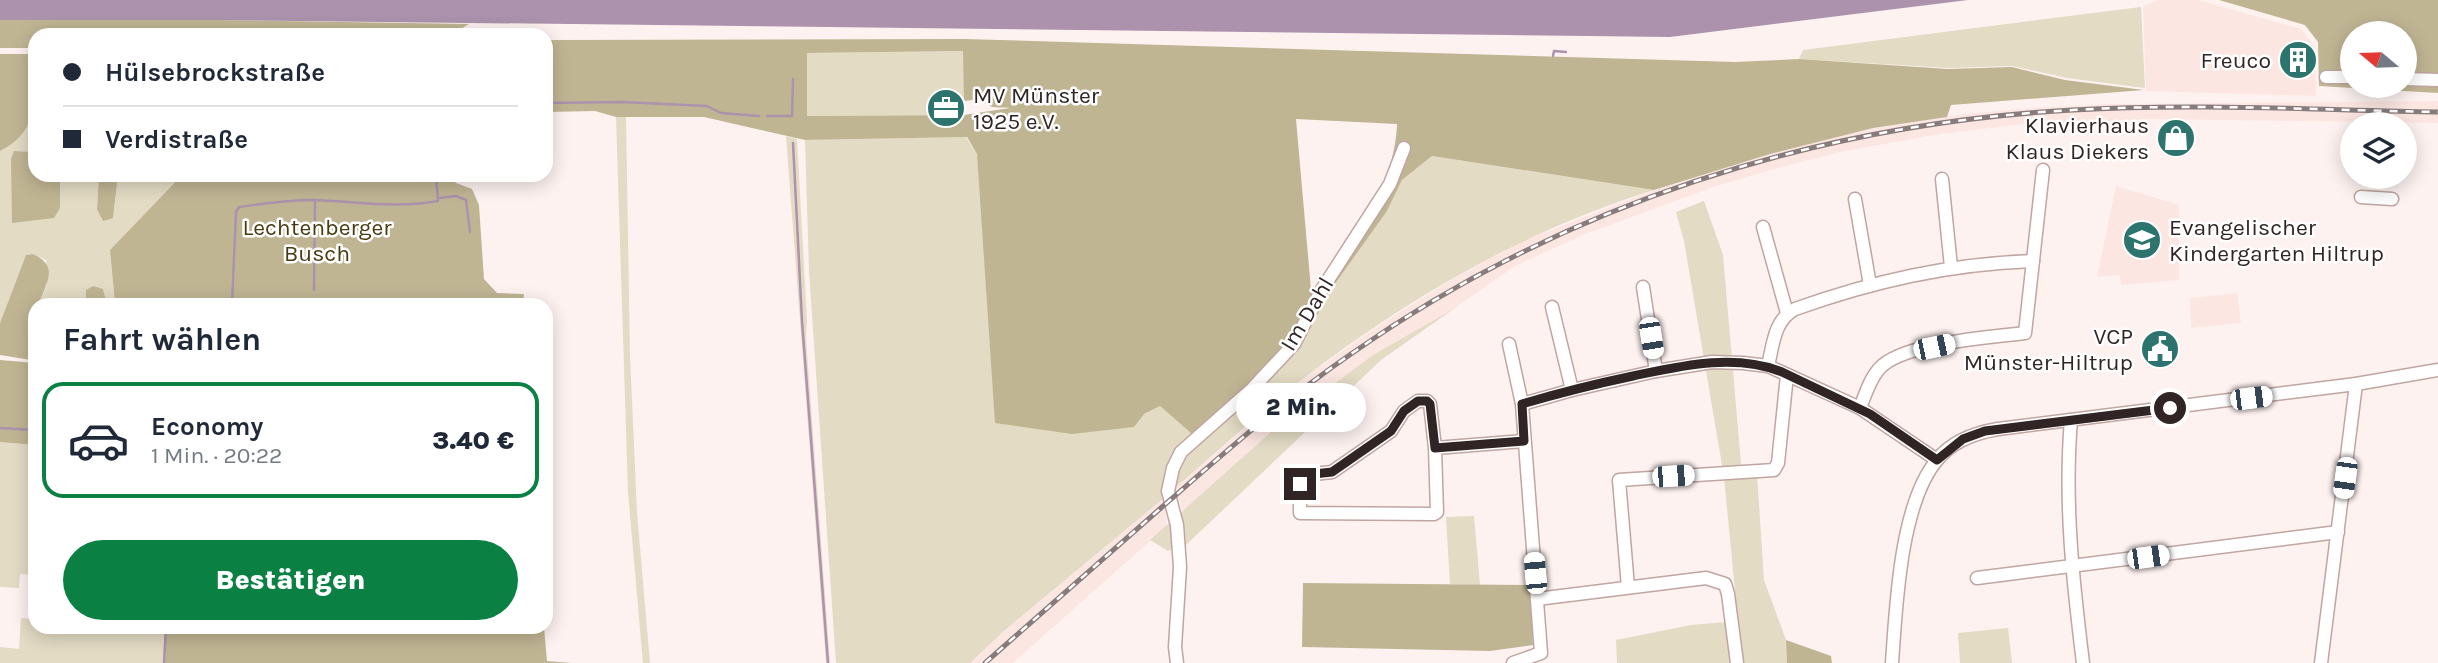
<!DOCTYPE html>
<html lang="de">
<head>
<meta charset="utf-8">
<style>
	body { margin:0; font-family:Karla,sans-serif; background:#f2f2f3; color:#1f2937; height:100vh; display:flex; flex-direction:column; font-size:26px; white-space:nowrap }
	* { box-sizing:border-box; margin:0 }
	p { font-size:23px; color:#747a83 }
	.icon { flex:none; width:38px; height:38px; fill:none; stroke:currentColor; stroke-width:2; stroke-linecap:round; stroke-linejoin:round }
	.map { position:relative; flex:1; overflow:hidden }
	.panel { position:absolute; left:28px; top:298px; width:525px; height:336px; display:flex; flex-direction:column; background:#fff; border-radius:21px; box-shadow:0 4px 18px #0003 }
	.panel>* { flex:none }
	.banner { position:absolute; left:28px; top:28px; width:525px; height:154px; border-radius:21px; box-shadow:0 4px 18px #0003; display:grid; align-content:center; height:154px; padding:0 35px; background:#fff }
	.needle { width:46px; rotate:289deg }
	.fabs { position:absolute; left:2340px; top:21px; display:grid; gap:14px }
	.fabs a { display:grid; place-items:center; width:77px; height:77px; border-radius:50%; background:#fff; box-shadow:0 4px 18px #0003; font-size:35px }
	.end { position:absolute; width:32px; height:32px; margin:-16px; border:9px solid #302524; background:#fff; box-shadow:0 0 0 4px #fff }
	.from { border-radius:50% }
	.bubble { position:absolute; height:49px; border-radius:24px; background:#fff; box-shadow:0 4px 18px #0003; font-size:23px; font-weight:800; line-height:49px; text-align:center }
	.car { position:absolute; width:21px; height:42px; margin:-21px -10px; border-radius:9px; box-shadow:0 0 5px 2px #0007; background:linear-gradient(#fff 24%,#345 0 40%,#fff 0 76%,#345 0 86%,#fff 0) }
	.banner b { display:flex; align-items:center; gap:24px; height:66px; font-size:26px }
	.banner b+b { border-top:2px solid #e0e1e3 }
	.banner i { width:18px; height:18px; background:#1f2937 }
	ul { padding:0; list-style:none }
	li { display:flex; align-items:center; gap:21px; height:116px; margin:0 14px 10px; padding:0 21px; border:4px solid transparent; border-radius:21px }
	li div { flex:1 }
	li b { display:block; font-size:26px }
	li em { font-style:normal; font-weight:800 }
	li.active { border-color:#0b8043 }
	li>.icon { width:63px; height:63px; stroke-width:1.5 }
	h2 { padding:0 35px; font-size:32px; line-height:84px }
	.cta { display:flex; gap:14px; margin-top:auto; padding:14px 35px }
	.cta a { flex:1; height:80px; border-radius:42px; background:#0b8043; color:#fff; font-size:28px; font-weight:800; line-height:80px; text-align:center }
	.map>svg:first-child { display:block }
</style>
</head>
<body>
<div class="map">
<svg width="2438" height="663" viewBox="0 0 2438 663">
	<rect width="100%" height="100%" fill="#fdf2f0"/>
	<g fill="#fce6e2">
		<polygon points="2158,0 2198,0 2301,29 2315,48 2316,96 2146,91 2143,6"/>
		<polygon points="2438,101 2438,123 2152,119 2024,124 1940,134 1845,151 1785,166 1713,187 1583,235 1515,266 1455,308 1373,355 1279,425 1184,512 1174,489 1304,378 1381,324 1451,280 1525,240 1654,190 1770,154 1873,128 1965,114 2033,108 2112,104"/>
		<polygon points="2116,186 2179,205 2179,280 2121,285 2120,275 2097,277"/>
		<polygon points="2237,293 2241,323 2191,328 2190,298"/>
		<polygon points="1164,498 1167,526 1013,663 970,663 1005,630"/>
	</g>
	<g fill="#e3dbc4">
		<polygon points="2141,7 2145,88 2067,78 2012,66 1949,68 1799,59 1803,50"/>
		<polygon points="964,51 964,115 807,116 807,53"/>
		<path d="M 35,109 L 35,152 L 15,151 L 60,208 L 60,175 L 99,175 L 97,209 L 113,217 L 118,175 L 182,175 L 110,250 L 115,304 L 107,304 L 103,289 L 86,290 L 86,304 L 42,304 L 40,300 L 47,285 L 46,260 L 33,254 L 26,255 L 0,323 L 0,151 C 18,142 27,127 35,109 Z"/>
		<polygon points="616,117 626,117 630,356 637,513 650,663 643,663 628,492"/>
		<polygon points="786,136 797,139 807,321 806,339 830,663 826,663"/>
		<polygon points="966,137 1144,414 1160,406 1193,435 1164,498 1005,630 970,663 836,663 809,271 805,140"/>
		<path d="M 1432,156 L 1654,190 C 1528,229 1409,297 1304,378 C 1259,413 1217,452 1174,489 L 1176,468 L 1185,453 L 1325,290 L 1387,211 L 1402,180 Z"/>
		<polygon points="1704,201 1723,255 1742,475 1757,474 1764,580 1786,640 1787,663 1742,663 1724,477 1684,241 1676,212"/>
		<polygon points="1455,308 1381,360 1187,544 1168,551 1150,540 1279,425 1373,355"/>
		<polygon points="0,442 35,445 35,575 20,574 19,588 0,587"/>
		<polygon points="1474,516 1480,585 1450,584 1446,517"/>
		<polygon points="21,618 35,619 35,626 167,627 165,663 0,663 0,647 19,649"/>
		<polygon points="1726,622 1730,663 1617,663 1616,640 1691,625"/>
		<polygon points="2008,628 2012,663 1960,663 1958,633"/>
	</g>
	<g fill="#c0b593" fill-rule="evenodd">
		<path d="M 2219,0 L 2438,0 L 2438,93 L 2319,86 L 2318,42 L 2305,25 ZM 2352,33 L 2404,33 L 2404,86 L 2352,86 Z"/>
		<polygon points="0,20 222,20 469,24 451,35 35,35 35,48 0,48"/>
		<path d="M 964,39 L 1735,62 L 1799,59 L 1948,69 L 2012,67 L 2065,80 L 2144,90 L 1951,105 L 1947,117 L 1873,128 L 1770,154 L 1654,190 L 1432,156 L 1402,180 L 1387,211 L 1334,285 L 1325,290 C 1354,239 1395,185 1397,124 L 1296,119 L 1312,301 L 1290,339 L 1249,387 L 1193,435 L 1160,406 L 1144,414 L 1134,427 L 1072,434 L 995,423 L 977,154 L 967,137 L 805,140 L 704,117 L 616,117 L 595,111 L 546,112 L 546,40 ZM 963,51 L 964,101 L 982,99 C 990,111 1000,106 1010,108 L 964,115 L 807,116 L 807,53 Z"/>
		<path d="M 0,54 L 35,54 C 35,94 42,130 0,151 Z"/>
		<polygon points="14,151 35,152 35,175 60,175 60,208 54,218 12,223 11,159"/>
		<polygon points="99,175 118,175 113,218 103,221 97,209"/>
		<polygon points="182,175 450,175 456,183 472,189 479,205 484,279 497,293 524,294 523,304 115,304 110,250"/>
		<path d="M 33,254 C 57,265 49,279 40,300 L 42,304 L 35,304 L 35,357 L 31,360 L 0,355 L 0,323 L 26,255 Z"/>
		<polygon points="93,286 103,289 107,304 86,304 86,290"/>
		<polygon points="0,360 35,363 35,445 0,442"/>
		<polygon points="1303,583 1530,585 1533,645 1490,651 1302,647"/>
		<polygon points="166,627 544,627 547,661 572,663 165,663"/>
		<polygon points="1786,640 1831,656 1832,663 1787,663"/>
	</g>
	<polygon fill="#ac92ad" points="0,0 1968,0 1670,37 222,20 0,20"/>
	<g fill="none" stroke-linecap="round" stroke-linejoin="round">
		<g stroke="#ac92ad" stroke-width="2.5">
			<polyline points="1553,56 1554,51 1566,52"/>
			<polyline points="546,103 622,102 707,106 721,113 759,116"/>
			<polyline points="767,116 792,116 793,79"/>
			<polyline points="793,143 802,321 828,663"/>
			<polyline points="439,198 456,196 466,200 470,232"/>
			<polyline points="314,290 315,200"/>
			<path d="M 232,304 L 236,212 L 239,207 C 263,204 287,200 311,200 C 354,201 395,209 438,201 L 436,175"/>
			<polyline points="0,428 35,430"/>
			<polyline points="164,663 166,626"/>
		</g>
		<defs>
			<g id="minor">
				<polyline points="2326,77 2352,77"/>
				<polyline points="2404,79 2438,80"/>
				<polyline points="1942,179 1951,267"/>
				<polyline points="2361,197 2392,199"/>
				<polyline points="1855,199 1870,285"/>
				<polyline points="1763,227 1787,313"/>
				<polyline points="1643,287 1656,371"/>
				<polyline points="1552,307 1572,390"/>
				<polyline points="1509,344 1522,404 1541,653 1513,663"/>
				<path d="M 1768,366 C 1773,345 1774,320 1795,309 C 1874,281 1949,264 2033,261"/>
				<polyline points="1522,404 1572,390 1656,371 1712,362 1743,363 1768,366 1860,408 1937,460"/>
				<path d="M 1860,408 C 1865,395 1870,379 1879,369 C 1901,343 1992,337 2025,333 L 2043,170"/>
				<path d="M 2071,420 C 2064,502 2073,582 2083,663"/>
				<polyline points="1435,448 1437,512 1434,514 1300,513 1300,484 1314,474 1332,472 1391,431 1404,411 1418,401 1427,401 1430,404 1435,448 1524,441"/>
				<polyline points="1977,578 2338,532"/>
				<polyline points="1628,587 1619,480 1774,470 1778,463 1787,375"/>
				<polyline points="1537,599 1706,578 1725,584 1728,594 1737,663"/>
				<polyline points="1177,663 1175,647 1180,567 1177,525 1168,491 1173,468 1181,452 1251,390 1294,344 1321,291 1390,184 1404,148"/>
				<path d="M 1892,663 C 1896,607 1900,504 1937,460 C 1952,441 1974,433 1998,429 L 2356,384 L 2438,370"/>
				<polyline points="2321,663 2356,384"/>
			</g>
		</defs>
		<use href="#minor" stroke="#c0a5a1" stroke-width="15"/>
		<use href="#minor" stroke="#fff" stroke-width="12"/>
		<defs>
			<path id="rail" d="M 985,663 C 1044,611 1103,559 1162,507 C 1223,454 1284,400 1351,354 C 1563,205 1815,124 2073,110 C 2194,103 2316,110 2438,112"/>
		</defs>
		<use href="#rail" stroke="#877c7b" stroke-width="5"/>
		<use href="#rail" stroke="#fff" stroke-width="2.5" stroke-dasharray="8" stroke-linecap="butt"/>
	</g>
	<g fill="none" stroke-linecap="round" stroke-linejoin="round">
		<path stroke="#302524" stroke-width="9" d="M 1300,484 L 1314,474 L 1332,472 L 1391,431 L 1404,411 L 1418,401 L 1427,401 L 1430,404 L 1435,448 L 1524,441 L 1522,404 C 1559,393 1595,384 1633,376 C 1681,366 1734,353 1782,372 L 1870,414 L 1937,460 L 1963,439 L 1985,431 L 2170,408"/>
	</g>
	<defs>
		<symbol id="building-disc" viewBox="-11 -11 22 22"><circle r="9.5" fill="#2c746d" stroke="#fff"/><path d="M-4-6H4V6H1V3H-1V6H-4ZM-2.5-4.3h1.7v1.8h-1.7ZM.8-4.3h1.7v1.8H.8ZM-2.5-1h1.7V.8h-1.7ZM.8-1h1.7V.8H.8Z" fill="#fff"/></symbol>
		<symbol id="office-disc" viewBox="-11 -11 22 22"><circle r="9.5" fill="#2c746d" stroke="#fff"/><path d="M-6-3h4V-5.5h4V-3h4V5H-6ZM-1-4.5V-3h2v-1.5ZM-6 0V1H6V0Z" fill="#fff"/></symbol>
		<symbol id="shop-disc" viewBox="-11 -11 22 22"><circle r="9.5" fill="#2c746d" stroke="#fff"/><path d="M-5-2.5h2.3a2.7 3.5 0 0 1 5.4 0H5L5.5 6h-11ZM-1.5-2.5h3a1.5 2.3 0 0 0-3 0Z" fill="#fff"/></symbol>
		<symbol id="school-disc" viewBox="-11 -11 22 22"><circle r="9.5" fill="#2c746d" stroke="#fff"/><path d="M0-5L7-2L0 1L-7-2ZM-4 1L0 2.5L4 1V4Q0 6-4 4Z" fill="#fff"/></symbol>
		<symbol id="civic-disc" viewBox="-11 -11 22 22"><circle r="9.5" fill="#2c746d" stroke="#fff"/><path d="M-.6-6.5H3V-4.5H.6V-3L4-1V1h2V6H-6V1h2V-1L-.6-3ZM-1.2 2.5V6h2.4V2.5Z" fill="#fff"/></symbol>
	</defs>
	<g fill-rule="evenodd">
		<use href="#building-disc" x="2276" y="38" width="44" height="44"/>
		<use href="#office-disc" x="924" y="86" width="44" height="44"/>
		<use href="#shop-disc" x="2154" y="116" width="44" height="44"/>
		<use href="#school-disc" x="2120" y="218" width="44" height="44"/>
		<use href="#civic-disc" x="2138" y="327" width="44" height="44"/>
	</g>
	<g text-anchor="middle" dominant-baseline="central" stroke-width="5" stroke-linejoin="round" paint-order="stroke">
		<g font-size="23" fill="#302524" stroke="#fff" text-anchor="end">
			<text x="2271" y="60">Freuco</text>
			<text x="973" y="95" text-anchor="start">MV Münster<tspan x="973" dy="26">1925 e.V.</tspan></text>
			<text x="2149" y="125">Klavierhaus<tspan x="2149" dy="26">Klaus Diekers</tspan></text>
			<text x="2169" y="227" text-anchor="start">Evangelischer<tspan x="2169" dy="26">Kindergarten Hiltrup</tspan></text>
			<text x="2133" y="336">VCP<tspan x="2133" dy="26">Münster-Hiltrup</tspan></text>
		</g>
		<g font-size="23" fill="#483a0e" stroke="#fff">
			<text x="317" y="227">Lechtenberger<tspan x="317" dy="26">Busch</tspan></text>
		</g>
		<g font-size="23" fill="#302524" stroke="#fff">
			<text transform="translate(1307 314) rotate(-59)">Im Dahl</text>
		</g>
	</g>
</svg>
<div class="fabs">
<a><svg class="needle" viewBox="-14 -14 28 28"><path d="M0-13l5 13h-10z" fill="#e53935"/><path d="M0 13l5-13h-10z" fill="#747a83"/></svg></a>
<a><svg class="icon" aria-label="layers" viewBox="0 0 24 24"><path d="M12 4l9 5-9 5-9-5zM3 14l9 5 9-5"/></svg></a>
</div>
<i class="end from" style="left:2170px;top:408px"></i>
<i class="end" style="left:1300px;top:484px"></i>
<div class="bubble" style="left:1236px;top:383px;width:130px">2 Min.</div>
<i class="car" style="left:1651px;top:338px;rotate:171deg"></i>
<i class="car" style="left:1934px;top:347px;rotate:78deg"></i>
<i class="car" style="left:2251px;top:398px;rotate:83deg"></i>
<i class="car" style="left:1673px;top:476px;rotate:86deg"></i>
<i class="car" style="left:2345px;top:478px;rotate:188deg"></i>
<i class="car" style="left:2148px;top:557px;rotate:82deg"></i>
<i class="car" style="left:1535px;top:573px;rotate:355deg"></i>
<div class="banner">
<b><i class="from"></i>Hülsebrockstraße</b>
<b><i></i>Verdistraße</b>
</div>
<section class="panel">
<h2>Fahrt wählen</h2>
<ul>
<li class="active"><svg class="icon" aria-label="car" viewBox="0 0 24 24"><path d="M5 17H2v-5l4-1 3-4h7l3 4 3 1v5h-3M9 17h6M6 11h13"/><circle cx="7" cy="17" r="2"/><circle cx="17" cy="17" r="2"/></svg><div><b>Economy</b><p>1 Min. · 20:22</p></div><em>3.40 €</em></li>
</ul>
<div class="cta"><a>Bestätigen</a></div>
</section>
</div>
</body>
</html>
